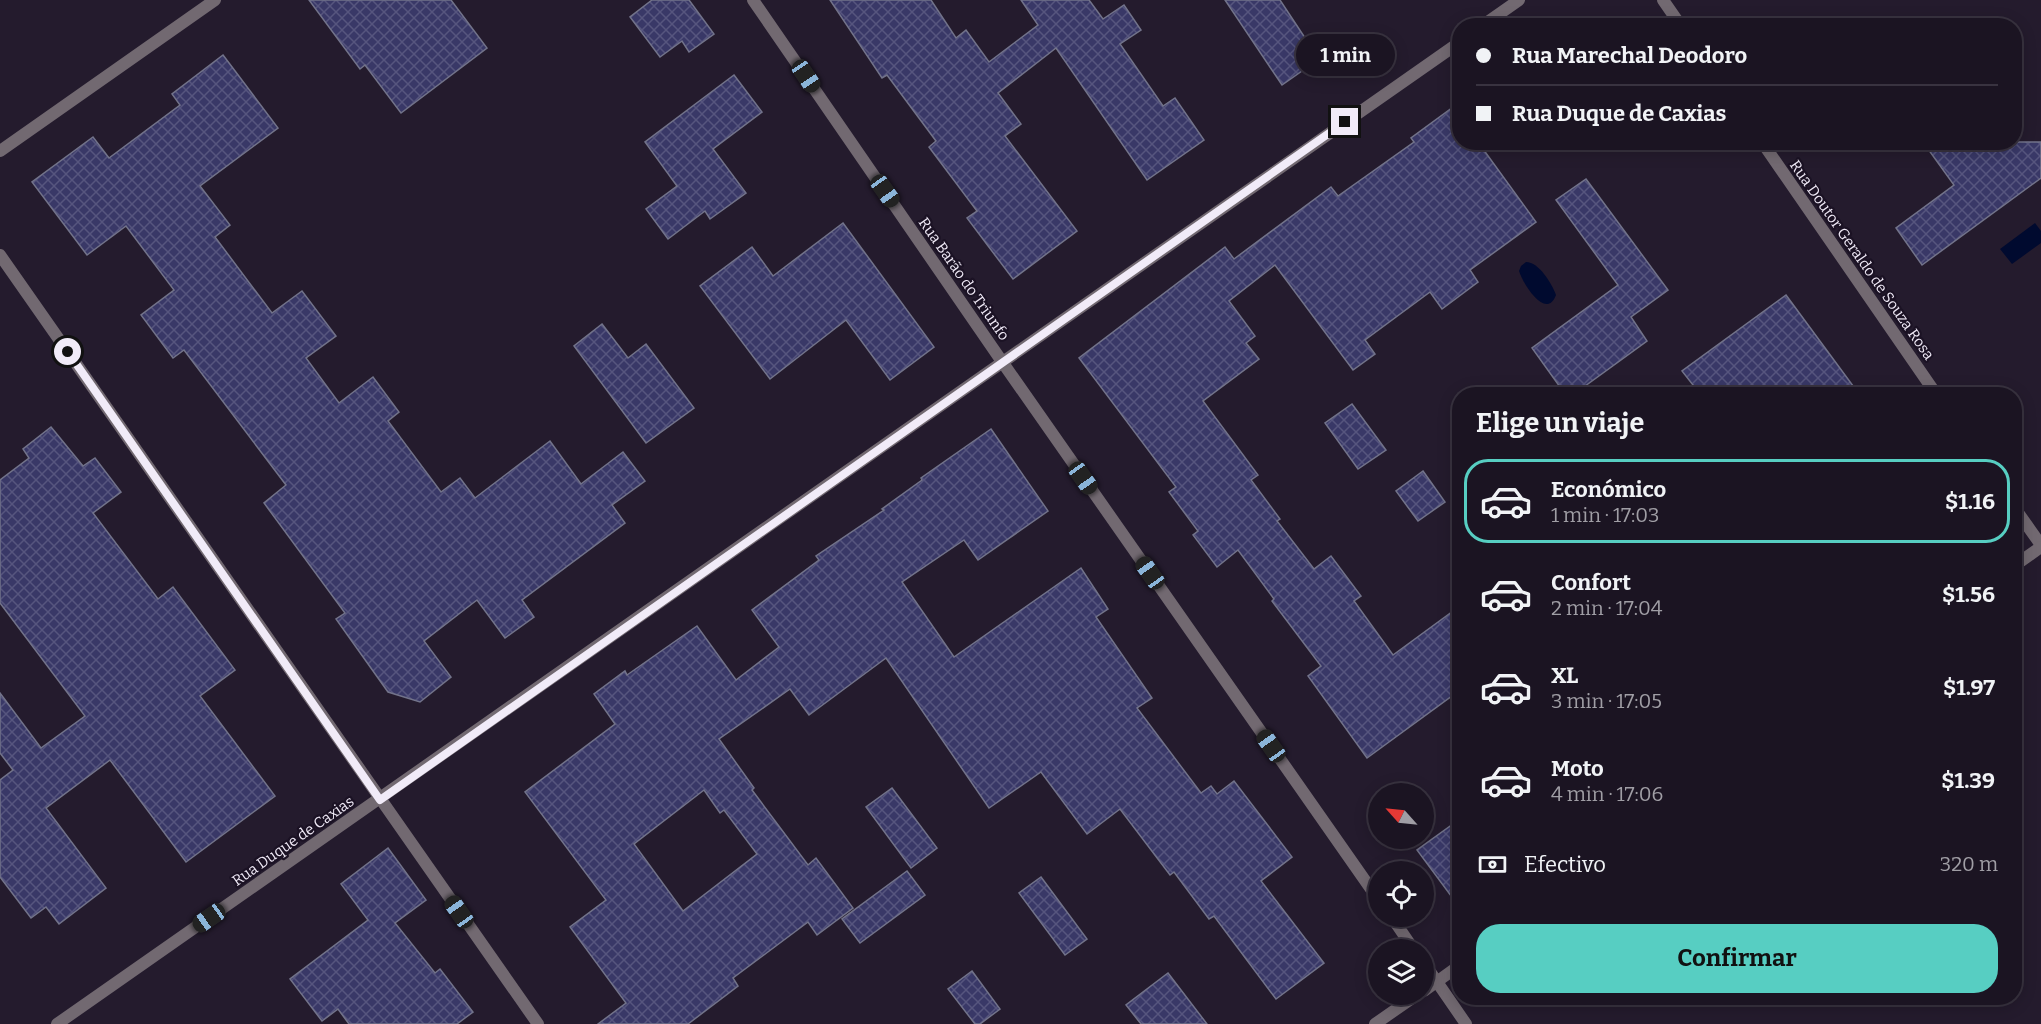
<!DOCTYPE html>
<html lang="es">
<head>
<meta charset="utf-8">
<style>
	body { margin:0; font-family:Bitter,serif; background:#28212f; color:#f1f3f6; height:100vh; display:flex; flex-direction:column; font-size:22px; white-space:nowrap }
	* { box-sizing:border-box; margin:0 }
	p { font-size:20px; color:#a09ea5 }
	.icon { flex:none; width:33px; height:33px; fill:none; stroke:currentColor; stroke-width:2; stroke-linecap:round; stroke-linejoin:round }
	.map { position:relative; flex:1; overflow:hidden }
	.side { position:absolute; left:1452px; top:387px; width:570px; height:618px; display:flex; flex-direction:column; background:#1b1422; border-radius:24px; box-shadow:0 3px 15px #0003,0 0 0 2px #393340 }
	.side>* { flex:none }
	.banner { position:absolute; left:1452px; top:18px; width:570px; height:132px; border-radius:24px; box-shadow:0 3px 15px #0003,0 0 0 2px #393340; display:grid; align-content:center; height:132px; padding:0 24px; background:#1b1422 }
	.needle { width:39px; rotate:297deg }
	.buttons { position:absolute; left:1368px; top:783px; display:grid; gap:12px }
	.buttons a { display:grid; place-items:center; width:66px; height:66px; border-radius:50%; background:#1b1422; box-shadow:0 3px 15px #0003,0 0 0 2px #393340; font-size:30px }
	.end { position:absolute; width:27px; height:27px; margin:-14px; border:8px solid #f1ebf8; background:#111; box-shadow:0 0 0 3px #111 }
	.from { border-radius:50% }
	.bubble { position:absolute; height:42px; border-radius:21px; background:#1b1422; box-shadow:0 3px 15px #0003,0 0 0 2px #393340; font-size:20px; font-weight:700; line-height:42px; text-align:center }
	.car { position:absolute; width:18px; height:36px; margin:-18px -9px; border-radius:8px; box-shadow:0 0 4px 2px #0007; background:linear-gradient(#222 24%,#8ab4d8 0 40%,#222 0 76%,#8ab4d8 0 86%,#222 0) }
	.banner b { display:flex; align-items:center; gap:21px; height:57px; font-size:22px }
	.banner b+b { border-top:2px solid #393340 }
	.banner i { width:15px; height:15px; background:#f1f3f6 }
	ul { padding:0; list-style:none }
	li { display:flex; align-items:center; gap:18px; height:84px; margin:0 12px 9px; padding:0 12px; border:3px solid transparent; border-radius:24px }
	li div { flex:1 }
	li b { display:block; font-size:22px }
	li em { font-style:normal; font-weight:700 }
	li.selected { border-color:#57cec2 }
	li>.icon { width:54px; height:54px; stroke-width:1.5 }
	h2 { padding:0 24px; font-size:27px; line-height:72px }
	.pay { display:flex; align-items:center; gap:15px; height:66px; padding:0 24px; font-size:22px }
	.pay p { margin-inline-start:auto }
	.action { display:flex; gap:12px; margin-top:auto; padding:12px 24px }
	.action a { flex:1; height:69px; border-radius:24px; background:#57cec2; color:#111; font-size:24px; font-weight:700; line-height:69px; text-align:center }
	.map>svg:first-child { display:block }
</style>
</head>
<body>
<div class="map">
<svg width="2041" height="1024" viewBox="0 0 2041 1024">
	<defs>
		<pattern id="building-cross-hatch" width="8" height="8" patternUnits="userSpaceOnUse" patternTransform="scale(1.5)"><rect width="8" height="8" fill="#393867"/><path d="M0 0l8 8M0 8l8-8" fill="none" stroke="#56557e"/></pattern>
	</defs>
	<rect width="100%" height="100%" fill="#241b2d"/>
	<g fill="#000a2f">
		<polygon points="2035,223 2041,231 2041,243 2012,264 2000,249"/>
		<path d="M 1526,262 C 1539,262 1552,284 1556,295 C 1546,321 1523,284 1519,271 L 1521,266 Z"/>
	</g>
	<g fill="url(#building-cross-hatch)" stroke="#72738a" stroke-width="1.5" fill-rule="evenodd">
		<polygon points="309,0 451,0 487,48 401,113 365,65 360,69"/>
		<polygon points="652,0 689,0 714,34 689,52 682,41 660,57 630,17"/>
		<polygon points="830,0 931,0 956,38 966,30 989,62 1038,25 1021,0 1089,0 1103,19 1124,5 1141,30 1120,44 1163,106 1175,98 1204,140 1147,180 1056,48 998,93 1021,124 1005,136 1077,231 1013,279 967,218 977,211 929,147 936,141 887,75 882,78"/>
		<polygon points="1225,0 1280,0 1319,59 1282,85"/>
		<polygon points="223,55 278,128 200,186 230,225 215,237 272,313 302,291 336,336 306,358 339,403 373,377 399,412 388,421 441,492 460,478 475,498 550,441 581,484 623,452 645,481 612,505 625,523 522,600 534,617 505,638 477,600 424,641 451,677 420,702 388,692 336,619 345,613 264,503 286,485 184,350 173,358 141,315 174,290 126,226 87,255 32,182 93,137 109,158 180,105 172,94"/>
		<polygon points="734,75 762,112 713,149 746,193 710,219 705,211 668,239 646,209 677,186 645,142"/>
		<polygon points="1460,102 1460,142 1478,142 1536,222 1470,270 1478,282 1442,309 1430,292 1365,340 1375,354 1353,370 1275,265 1229,301 1255,336 1246,343 1259,359 1203,401 1258,475 1251,480 1280,519 1277,521 1314,569 1331,556 1361,596 1354,601 1393,655 1460,606 1460,690 1367,758 1308,676 1321,666 1272,601 1274,599 1238,550 1217,567 1193,535 1198,531 1169,492 1176,487 1079,358 1225,247 1234,259 1331,187 1338,196 1414,142 1411,138"/>
		<polygon points="1923,142 2041,142 2041,178 1922,265 1896,228 1954,185"/>
		<polygon points="1586,179 1668,290 1631,317 1647,341 1574,394 1565,394 1532,348 1618,285 1556,200"/>
		<polygon points="843,223 934,347 890,380 846,320 770,379 700,286 752,247 773,276"/>
		<polygon points="1786,295 1859,394 1700,394 1682,371"/>
		<polygon points="602,324 628,358 646,344 694,408 646,443 574,346"/>
		<polygon points="1352,404 1386,450 1358,469 1325,423"/>
		<polygon points="51,427 83,466 95,458 121,492 93,513 158,599 173,587 235,670 200,696 275,796 186,862 110,760 46,808 106,888 59,924 46,907 31,918 0,877 0,780 13,770 0,753 0,693 41,748 85,716 0,603 0,480 29,458 23,449"/>
		<path d="M 991,429 L 1048,511 L 978,560 L 964,540 L 902,582 L 954,657 L 1081,568 L 1108,609 L 1096,617 L 1152,698 L 1137,708 L 1201,793 L 1211,786 L 1217,794 L 1234,781 L 1292,857 L 1261,881 L 1324,963 L 1276,999 L 1214,916 L 1209,919 L 1174,872 L 1170,875 L 1120,809 L 1087,834 L 1041,772 L 989,808 L 886,658 L 809,715 L 790,689 L 719,739 L 754,788 L 752,790 L 808,865 L 816,858 L 853,908 L 817,935 L 808,922 L 733,978 L 738,986 L 688,1024 L 598,1024 L 626,1003 L 570,927 L 606,900 L 525,792 L 615,724 L 594,694 L 625,671 L 627,675 L 697,626 L 736,680 L 779,647 L 752,610 L 819,560 L 816,556 L 884,510 L 882,509 L 922,480 L 921,478 ZM 704,790 L 720,813 L 724,810 L 757,854 L 683,911 L 634,844 Z"/>
		<polygon points="1423,471 1445,502 1418,521 1396,491"/>
		<polygon points="892,788 937,848 911,868 866,807"/>
		<polygon points="1460,819 1460,908 1417,850"/>
		<polygon points="388,848 426,900 395,923 435,973 440,969 473,1012 457,1024 349,1024 338,1009 322,1021 290,979 368,920 341,884"/>
		<polygon points="907,871 925,895 860,943 842,919"/>
		<polygon points="1041,877 1087,939 1065,955 1019,893"/>
		<polygon points="972,971 1000,1009 980,1024 975,1024 948,989"/>
		<polygon points="1168,973 1207,1024 1141,1024 1126,1005"/>
	</g>
	<g fill="none" stroke-linecap="round" stroke-linejoin="round">
		<g stroke="#726971" stroke-width="12">
			<polyline points="753,0 1003,363 1378,899"/>
			<polyline points="1663,0 1681,26"/>
			<polyline points="1482,26 1519,0"/>
			<polyline points="1762,142 1936,394"/>
			<polyline points="0,151 215,0"/>
			<polyline points="0,255 538,1024"/>
			<polyline points="2014,507 2041,545"/>
			<polyline points="2014,566 2041,547"/>
			<polyline points="1391,916 1414,950"/>
			<polyline points="1424,963 1466,1024"/>
			<polyline points="1424,991 1460,965"/>
			<polyline points="57,1024 1460,42"/>
			<polyline points="1375,1024 1418,994"/>
		</g>
	</g>
	<g fill="none" stroke-linecap="round" stroke-linejoin="round">
		<polyline stroke="#f1ebf8" stroke-width="8" points="68,352 380,800 1345,122"/>
	</g>
	<g text-anchor="middle" dominant-baseline="central" stroke-width="4.5" stroke-linejoin="round" paint-order="stroke">
		<g font-size="15" fill="#f1ebf8" stroke="#1b1224">
			<text transform="translate(1862 260) rotate(55)">Rua Doutor Geraldo de Souza Rosa</text>
			<text transform="translate(964 279) rotate(55)">Rua Barão do Triunfo</text>
			<text transform="translate(293 841) rotate(-35)">Rua Duque de Caxias</text>
		</g>
	</g>
</svg>
<div class="buttons">
<a><svg class="needle" viewBox="-14 -14 28 28"><path d="M0-13l5 13h-10z" fill="#e53935"/><path d="M0 13l5-13h-10z" fill="#a09ea5"/></svg></a>
<a><svg class="icon" aria-label="locate" viewBox="0 0 24 24"><circle cx="12" cy="12" r="6"/><path d="M12 2v4M12 18v4M2 12h4M18 12h4"/></svg></a>
<a><svg class="icon" aria-label="layers" viewBox="0 0 24 24"><path d="M12 4l9 5-9 5-9-5zM3 14l9 5 9-5"/></svg></a>
</div>
<i class="end from" style="left:68px;top:352px"></i>
<i class="end" style="left:1345px;top:122px"></i>
<div class="bubble" style="left:1296px;top:34px;width:99px">1 min</div>
<i class="car" style="left:806px;top:76px;rotate:146deg"></i>
<i class="car" style="left:885px;top:191px;rotate:145deg"></i>
<i class="car" style="left:1083px;top:478px;rotate:145deg"></i>
<i class="car" style="left:1150px;top:573px;rotate:325deg"></i>
<i class="car" style="left:1271px;top:746px;rotate:325deg"></i>
<i class="car" style="left:459px;top:912px;rotate:325deg"></i>
<i class="car" style="left:209px;top:918px;rotate:235deg"></i>
<div class="banner">
<b><i class="from"></i>Rua Marechal Deodoro</b>
<b><i></i>Rua Duque de Caxias</b>
</div>
<section class="side">
<h2>Elige un viaje</h2>
<ul>
<li class="selected"><svg class="icon" aria-label="car" viewBox="0 0 24 24"><path d="M5 17H2v-5l4-1 3-4h7l3 4 3 1v5h-3M9 17h6M6 11h13"/><circle cx="7" cy="17" r="2"/><circle cx="17" cy="17" r="2"/></svg><div><b>Económico</b><p>1 min · 17:03</p></div><em>$1.16</em></li>
<li><svg class="icon" aria-label="car" viewBox="0 0 24 24"><path d="M5 17H2v-5l4-1 3-4h7l3 4 3 1v5h-3M9 17h6M6 11h13"/><circle cx="7" cy="17" r="2"/><circle cx="17" cy="17" r="2"/></svg><div><b>Confort</b><p>2 min · 17:04</p></div><em>$1.56</em></li>
<li><svg class="icon" aria-label="car" viewBox="0 0 24 24"><path d="M5 17H2v-5l4-1 3-4h7l3 4 3 1v5h-3M9 17h6M6 11h13"/><circle cx="7" cy="17" r="2"/><circle cx="17" cy="17" r="2"/></svg><div><b>XL</b><p>3 min · 17:05</p></div><em>$1.97</em></li>
<li><svg class="icon" aria-label="car" viewBox="0 0 24 24"><path d="M5 17H2v-5l4-1 3-4h7l3 4 3 1v5h-3M9 17h6M6 11h13"/><circle cx="7" cy="17" r="2"/><circle cx="17" cy="17" r="2"/></svg><div><b>Moto</b><p>4 min · 17:06</p></div><em>$1.39</em></li>
</ul>
<div class="pay"><svg class="icon" aria-label="cash" viewBox="0 0 24 24"><path d="M3 7h18v10H3z"/><circle cx="12" cy="12" r="2"/></svg>Efectivo<p>320 m</p></div>
<div class="action"><a>Confirmar</a></div>
</section>
</div>
</body>
</html>
